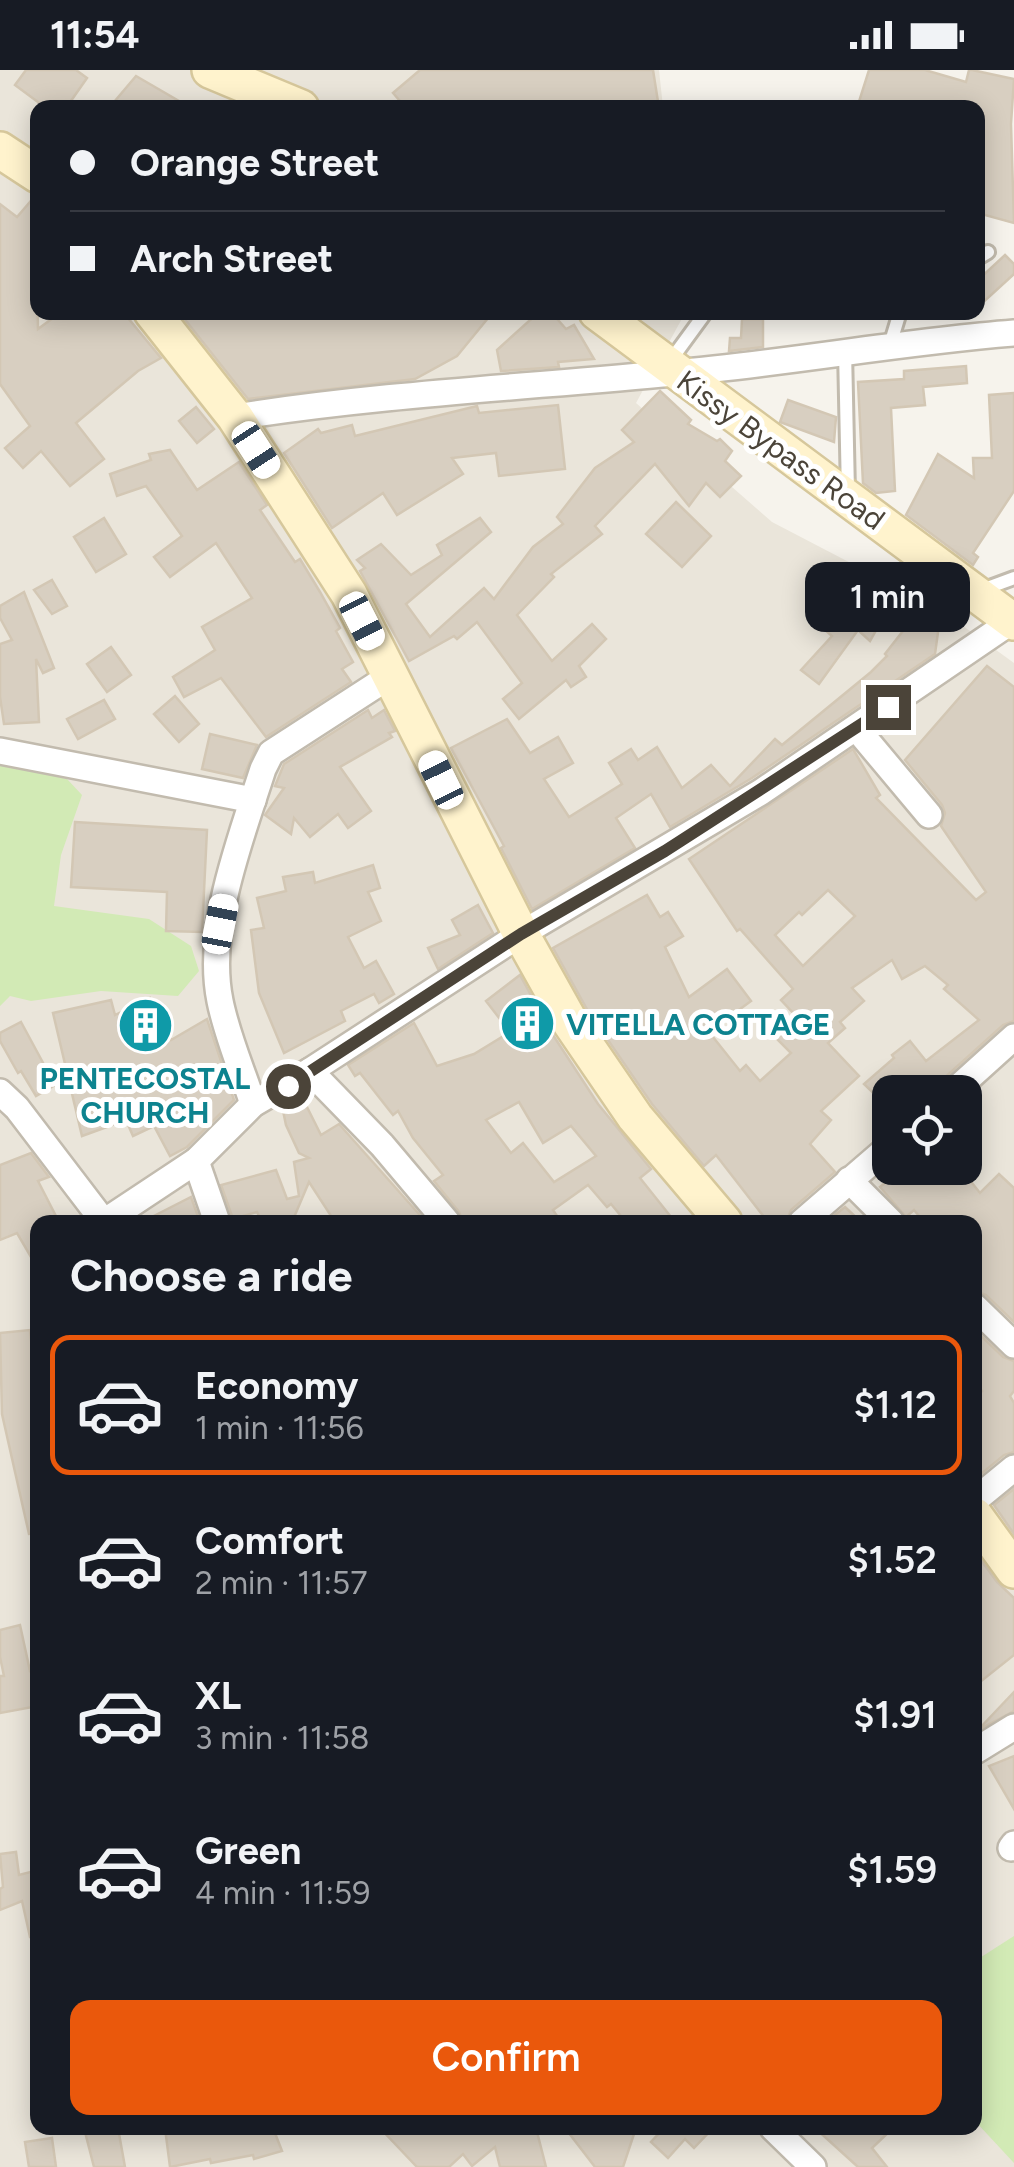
<!DOCTYPE html>
<html lang="en">
<head>
<meta charset="utf-8">
<style>
	body { margin:0; font-family:Figtree,sans-serif; background:#20242c; color:#f1f3f6; height:100vh; display:flex; flex-direction:column; font-size:38px; white-space:nowrap }
	* { box-sizing:border-box; margin:0 }
	p { font-size:32px; color:#9ea1a6 }
	.icon { flex:none; width:55px; height:55px; fill:none; stroke:currentColor; stroke-width:2; stroke-linecap:round; stroke-linejoin:round }
	.map { position:relative; flex:1; overflow:hidden }
	.panel { position:absolute; left:30px; top:1145px; width:952px; height:920px; display:flex; flex-direction:column; background:#171b24; border-radius:20px; box-shadow:0 5px 25px #0003 }
	.panel>* { flex:none }
	.guide { position:absolute; left:30px; top:30px; width:955px; height:220px; border-radius:20px; box-shadow:0 5px 25px #0003; display:grid; align-content:center; height:220px; padding:0 40px; background:#171b24 }
	.controls { position:absolute; left:872px; top:1005px; display:grid; gap:20px }
	.controls a { display:grid; place-items:center; width:110px; height:110px; border-radius:20px; background:#171b24; box-shadow:0 5px 25px #0003; font-size:50px }
	.end { position:absolute; width:45px; height:45px; margin:-22px; border:12px solid #4b4439; background:#fff; box-shadow:0 0 0 5px #fff }
	.from { border-radius:50% }
	.bubble { position:absolute; height:70px; border-radius:20px; background:#171b24; box-shadow:0 5px 25px #0003; font-size:32px; font-weight:600; line-height:70px; text-align:center }
	.car { position:absolute; width:30px; height:60px; margin:-30px -15px; border-radius:12px; box-shadow:0 0 8px 2px #0007; background:linear-gradient(#fff 24%,#345 0 40%,#fff 0 76%,#345 0 86%,#fff 0) }
	.guide b { display:flex; align-items:center; gap:35px; height:95px; font-size:38px }
	.guide b+b { border-top:2px solid #363941 }
	.guide i { width:25px; height:25px; background:#f1f3f6 }
	ul { padding:0; list-style:none }
	li { display:flex; align-items:center; gap:30px; height:140px; margin:0 20px 15px; padding:0 20px; border:5px solid transparent; border-radius:20px }
	li div { flex:1 }
	li b { display:block; font-size:38px }
	li em { font-style:normal; font-weight:600 }
	li.on { border-color:#ea580c }
	li>.icon { width:90px; height:90px; stroke-width:1.5 }
	h2 { padding:0 40px; font-size:45px; line-height:120px }
	.button { display:flex; gap:20px; margin-top:auto; padding:20px 40px }
	.button a { flex:1; height:115px; border-radius:20px; background:#ea580c; color:#fff; font-size:40px; font-weight:600; line-height:115px; text-align:center }
	.status { display:flex; justify-content:space-between; align-items:center; height:70px; padding:0 50px; background:#171b24; direction:ltr }
	.status svg { height:28px; fill:currentColor }
	.map>svg:first-child { display:block }
</style>
</head>
<body>
<div class="status"><b>11:54</b><svg viewBox="0 0 49 12"><path d="M0 12V9h3v3zM5 12V6h3v6zM10 12V3h3v9zM15 12V0h3v12zM26 1h20v11H26zM47 4h2v5h-2z"/></svg></div>
<div class="map">
<svg width="1014" height="2097" viewBox="0 0 1014 2097">
	<rect width="100%" height="100%" fill="#f6f3ec"/>
	<path fill="#eae5da" fill-rule="evenodd" d="M 0,0 L 659,0 L 663,37 L 38,38 L 38,242 L 685,243 L 636,333 L 772,452 L 941,540 L 1014,593 L 1014,2097 L 0,2097 ZM 890,1022 L 965,1022 L 965,1098 L 890,1098 ZM 38,1152 L 975,1152 L 975,2058 L 38,2058 Z"/>
	<g fill="#d2eab5">
		<polygon points="0,693 67,709 82,725 61,785 54,836 149,849 191,876 199,901 178,926 101,921 31,931 10,926 0,936"/>
		<polygon points="1014,1866 1014,2093 975,2051 975,1891"/>
	</g>
	<g fill="#d8cfc1" stroke="#d3c7b4" stroke-width="2.5" fill-rule="evenodd">
		<polygon points="26,0 76,0 87,8 66,38 46,38 15,15"/>
		<polygon points="420,0 653,0 659,38 406,38 393,23"/>
		<polygon points="869,0 925,0 966,12 969,0 972,0 1014,9 1011,54 1014,153 978,143 978,38 857,38"/>
		<polygon points="136,6 191,38 109,38"/>
		<polygon points="35,126 38,259 61,242 123,242 161,288 138,301 76,353 104,389 70,416 41,381 23,398 5,378 30,356 0,314 0,134 17,147"/>
		<polygon points="1005,185 1014,194 1014,204 978,237 978,210"/>
		<polygon points="179,242 493,242 457,286 415,309 248,329"/>
		<polygon points="539,242 551,242 566,259 574,255 594,289 558,292 559,297 501,301 497,280"/>
		<polygon points="742,249 763,249 763,277 729,281 730,268 741,268"/>
		<polygon points="966,296 967,313 923,317 925,335 891,338 895,421 876,423 863,413 858,312 904,309 904,301"/>
		<polygon points="660,321 691,350 688,354 717,371 720,369 732,381 725,391 741,406 720,427 706,413 689,436 655,394 595,456 602,464 551,504 554,507 517,545 552,591 592,554 606,569 579,596 586,607 571,617 566,610 519,649 503,629 522,613 477,552 457,569 454,566 409,591 360,501 365,498 357,490 381,474 411,505 442,485 437,475 480,448 491,462 406,534 430,567 484,518 494,529 533,477 563,454 557,447 595,398 634,372 622,360"/>
		<polygon points="1014,323 1014,421 973,483 978,487 973,495 906,445 938,384 974,408 973,388 992,388 989,325"/>
		<polygon points="788,330 836,347 834,372 780,352"/>
		<polygon points="558,335 565,399 499,406 496,383 452,388 463,404 397,445 383,423 332,458 284,383 318,359 321,363 352,355 355,366 477,336 479,343"/>
		<polygon points="196,337 214,359 197,373 179,351"/>
		<polygon points="170,380 197,420 239,392 267,435 260,440 295,492 300,489 320,522 340,558 336,561 353,592 342,599 351,612 266,667 221,608 184,627 173,607 215,580 202,557 252,528 216,473 170,507 154,487 182,466 146,416 117,426 110,404 151,390 149,384"/>
		<polygon points="676,432 711,466 682,497 646,464"/>
		<polygon points="104,448 126,484 96,502 74,467"/>
		<polygon points="52,510 67,536 52,544 34,520"/>
		<polygon points="935,520 943,526 935,584 752,708 670,757 651,724 616,748 635,778 532,839 501,778 504,776 451,678 507,649 530,683 558,667 573,693 544,709 569,747 622,714 609,693 631,679 638,690 657,677 682,718 711,695 730,716 775,669 782,675 871,602 887,586 885,584"/>
		<polygon points="24,522 54,598 43,603 36,589 39,652 4,654 0,627 0,574 12,570 0,548 0,536"/>
		<polygon points="834,523 879,555 870,571 858,560 819,614 801,600 832,566 814,550"/>
		<polygon points="111,577 131,605 107,622 87,594"/>
		<path d="M 987,596 L 1014,617 L 1014,951 L 1003,955 L 942,1010 L 937,1022 L 890,1022 L 890,1039 L 864,1014 L 894,988 L 892,985 L 910,971 L 926,991 L 979,950 L 944,919 L 948,915 L 925,896 L 902,909 L 892,890 L 852,918 L 864,931 L 840,952 L 845,958 L 828,973 L 859,1006 L 821,1041 L 831,1050 L 810,1074 L 835,1102 L 791,1140 L 786,1152 L 768,1152 L 716,1085 L 704,1096 L 652,1034 L 588,941 L 553,878 L 647,825 L 660,847 L 668,842 L 683,866 L 665,877 L 689,927 L 727,899 L 751,931 L 709,962 L 740,1001 L 746,995 L 760,1011 L 791,983 L 774,966 L 794,944 L 781,930 L 793,919 L 740,859 L 737,861 L 689,789 L 853,679 L 880,725 L 876,728 L 976,830 L 986,822 L 941,756 L 945,743 L 942,735 L 905,690 ZM 828,820 L 855,846 L 803,896 L 775,865 L 799,842 L 802,845 Z"/>
		<polygon points="175,626 199,654 179,672 154,644"/>
		<polygon points="104,630 115,649 78,669 67,649"/>
		<polygon points="368,640 372,648 384,640 395,661 389,663 392,667 340,697 371,741 348,758 338,744 310,767 294,748 291,764 265,745 284,718 275,716 284,694"/>
		<polygon points="210,664 257,675 243,708 202,699"/>
		<polygon points="75,752 207,760 202,862 166,861 167,822 71,817"/>
		<polygon points="373,795 380,818 368,822 381,851 348,867 364,898 376,891 394,924 379,933 374,924 341,941 345,951 284,983 259,923 251,860 264,858 257,828 286,821 283,807 313,802 315,813"/>
		<polygon points="478,835 493,863 438,899 428,878 460,865 452,850"/>
		<path d="M 520,905 L 551,962 L 598,1034 L 651,1099 L 640,1108 L 675,1152 L 626,1152 L 611,1134 L 607,1137 L 588,1115 L 553,1140 L 561,1152 L 463,1152 L 459,1142 L 434,1111 L 443,1105 L 413,1068 L 398,1041 L 393,1045 L 360,1003 L 355,1006 L 348,995 L 414,953 L 437,996 L 474,984 L 510,962 L 486,931 ZM 519,1032 L 543,1073 L 571,1056 L 596,1086 L 554,1112 L 523,1073 L 511,1083 L 486,1050 Z"/>
		<polygon points="150,928 171,970 207,949 234,1030 187,1077 170,1086 154,1056 133,1066 126,1050 82,1066 53,943 111,930 115,945"/>
		<polygon points="21,952 55,1015 36,1026 21,1001 18,1003 0,971 0,963"/>
		<polygon points="301,1025 321,1065 339,1054 426,1152 335,1152 309,1112 292,1152 262,1152 257,1142 233,1149 221,1115 276,1100 287,1129 299,1126 294,1092 309,1088 299,1083 286,1055 282,1036"/>
		<polygon points="31,1083 49,1107 38,1111 59,1152 38,1152 38,1199 17,1163 0,1170 0,1095"/>
		<polygon points="904,1098 960,1098 980,1123 999,1104 1014,1118 1014,1252 986,1225 975,1221 975,1152 924,1152 914,1140 906,1147 880,1117"/>
		<polygon points="191,1127 200,1152 142,1152"/>
		<polygon points="845,1137 861,1152 826,1152"/>
		<polygon points="30,1260 38,1339 38,1463 29,1464 2,1344 0,1263"/>
		<polygon points="975,1260 1003,1287 1014,1291 1014,1321 1010,1326 1014,1333 1014,1382 1004,1385 975,1409 975,1328 982,1321 975,1311"/>
		<polygon points="1014,1419 1014,1464 994,1435"/>
		<polygon points="975,1482 997,1512 1014,1528 1014,1585 975,1616"/>
		<polygon points="20,1555 30,1601 38,1600 38,1636 0,1643 0,1606 4,1606 0,1587 0,1560"/>
		<polygon points="1014,1622 1014,1641 978,1660"/>
		<polygon points="1014,1686 1014,1739 989,1696"/>
		<polygon points="16,1782 19,1805 38,1800 38,1867 30,1867 22,1831 0,1840 0,1819 3,1817 0,1784"/>
		<polygon points="84,2058 118,2058 125,2097 94,2097"/>
		<polygon points="165,2058 273,2058 282,2081 254,2089 253,2085 211,2093 210,2089 170,2097"/>
		<polygon points="380,2058 536,2058 546,2097 500,2097 495,2077 472,2096 463,2084 449,2097 417,2097"/>
		<polygon points="565,2058 636,2058 623,2097 595,2097"/>
		<polygon points="664,2058 713,2058 694,2078 685,2069 668,2088 651,2072"/>
		<polygon points="815,2058 893,2058 872,2078 887,2097 858,2097"/>
		<polygon points="52,2068 56,2097 29,2097 25,2072"/>
	</g>
	<g fill="none" stroke-linecap="round" stroke-linejoin="round">
		<defs>
			<g id="lane">
				<polyline points="978,188 988,182"/>
				<polyline points="890,275 900,242"/>
				<polyline points="845,280 848,423"/>
				<polyline points="668,294 706,242"/>
				<polyline points="979,521 1014,508"/>
			</g>
			<g id="street">
				<path d="M 235,347 C 381,324 527,317 674,303 C 788,293 900,272 1014,263"/>
				<polyline points="857,659 929,745"/>
				<polyline points="0,681 253,730"/>
				<polyline points="310,1001 382,1075 447,1152"/>
				<polyline points="0,1022 17,1038 104,1152"/>
				<polyline points="953,1022 1014,967"/>
				<path d="M 253,1034 C 242,1000 227,966 220,931 C 205,858 241,768 263,699 L 271,683 L 390,606"/>
				<polyline points="196,1091 217,1152"/>
				<polyline points="849,1110 891,1152"/>
				<polyline points="104,1152 196,1091 253,1034 310,1001 521,864 761,722 1012,551"/>
				<polyline points="802,1152 890,1076"/>
				<polyline points="975,1237 1014,1275"/>
				<polyline points="975,1430 1014,1398"/>
				<polyline points="975,1681 1014,1657"/>
				<polyline points="1011,1778 1014,1774"/>
				<polyline points="773,2058 813,2097"/>
			</g>
			<g id="secondary">
				<polyline points="210,0 301,38"/>
				<polyline points="0,80 38,105"/>
				<polyline points="152,242 235,347 349,524 521,864 570,952 635,1047 724,1152"/>
				<polyline points="597,242 1014,552"/>
				<polyline points="975,1446 1014,1500"/>
			</g>
		</defs>
		<use href="#lane" stroke="#c2bbae" stroke-width="18"/>
		<use href="#street" stroke="#c2bbae" stroke-width="30"/>
		<use href="#secondary" stroke="#d6c79b" stroke-width="40"/>
		<use href="#lane" stroke="#fff" stroke-width="12"/>
		<use href="#street" stroke="#fff" stroke-width="25"/>
		<use href="#secondary" stroke="#fff3cd" stroke-width="35"/>
	</g>
	<g fill="none" stroke-linecap="round" stroke-linejoin="round">
		<polyline stroke="#4b4439" stroke-width="12" points="288,1016 521,864 665,781 888,637"/>
	</g>
	<defs>
		<symbol id="building-disc" viewBox="-11 -11 22 22"><circle r="9.5" fill="#0f9aa8" stroke="#fff"/><path d="M-4-6H4V6H1V3H-1V6H-4ZM-2.5-4.3h1.7v1.8h-1.7ZM.8-4.3h1.7v1.8H.8ZM-2.5-1h1.7V.8h-1.7ZM.8-1h1.7V.8H.8Z" fill="#fff"/></symbol>
	</defs>
	<g fill-rule="evenodd">
		<use href="#building-disc" x="496" y="922" width="63" height="63"/>
		<use href="#building-disc" x="114" y="924" width="63" height="63"/>
	</g>
	<g text-anchor="middle" dominant-baseline="central" stroke-width="10" stroke-linejoin="round" paint-order="stroke">
		<g font-size="30" fill="#4b4439" stroke="#fff">
			<text transform="translate(781 380) rotate(36)">Kissy Bypass Road</text>
		</g>
		<g font-size="30" font-weight="bold" fill="#0d838f" stroke="#fff" text-anchor="start">
			<text x="566" y="954">VITELLA COTTAGE</text>
			<text x="145" y="1008" text-anchor="middle">PENTECOSTAL<tspan x="145" dy="34">CHURCH</tspan></text>
		</g>
	</g>
</svg>
<div class="controls">
<a><svg class="icon" aria-label="locate" viewBox="0 0 24 24"><circle cx="12" cy="12" r="6"/><path d="M12 2v4M12 18v4M2 12h4M18 12h4"/></svg></a>
</div>
<i class="end from" style="left:288px;top:1016px"></i>
<i class="end" style="left:888px;top:637px"></i>
<div class="bubble" style="left:805px;top:492px;width:165px">1 min</div>
<i class="car" style="left:256px;top:380px;rotate:147deg"></i>
<i class="car" style="left:362px;top:551px;rotate:153deg"></i>
<i class="car" style="left:441px;top:710px;rotate:334deg"></i>
<i class="car" style="left:220px;top:854px;rotate:11deg"></i>
<div class="guide">
<b><i class="from"></i>Orange Street</b>
<b><i></i>Arch Street</b>
</div>
<section class="panel">
<h2>Choose a ride</h2>
<ul>
<li class="on"><svg class="icon" aria-label="car" viewBox="0 0 24 24"><path d="M5 17H2v-5l4-1 3-4h7l3 4 3 1v5h-3M9 17h6M6 11h13"/><circle cx="7" cy="17" r="2"/><circle cx="17" cy="17" r="2"/></svg><div><b>Economy</b><p>1 min · 11:56</p></div><em>$1.12</em></li>
<li><svg class="icon" aria-label="car" viewBox="0 0 24 24"><path d="M5 17H2v-5l4-1 3-4h7l3 4 3 1v5h-3M9 17h6M6 11h13"/><circle cx="7" cy="17" r="2"/><circle cx="17" cy="17" r="2"/></svg><div><b>Comfort</b><p>2 min · 11:57</p></div><em>$1.52</em></li>
<li><svg class="icon" aria-label="car" viewBox="0 0 24 24"><path d="M5 17H2v-5l4-1 3-4h7l3 4 3 1v5h-3M9 17h6M6 11h13"/><circle cx="7" cy="17" r="2"/><circle cx="17" cy="17" r="2"/></svg><div><b>XL</b><p>3 min · 11:58</p></div><em>$1.91</em></li>
<li><svg class="icon" aria-label="car" viewBox="0 0 24 24"><path d="M5 17H2v-5l4-1 3-4h7l3 4 3 1v5h-3M9 17h6M6 11h13"/><circle cx="7" cy="17" r="2"/><circle cx="17" cy="17" r="2"/></svg><div><b>Green</b><p>4 min · 11:59</p></div><em>$1.59</em></li>
</ul>
<div class="button"><a>Confirm</a></div>
</section>
</div>
</body>
</html>
